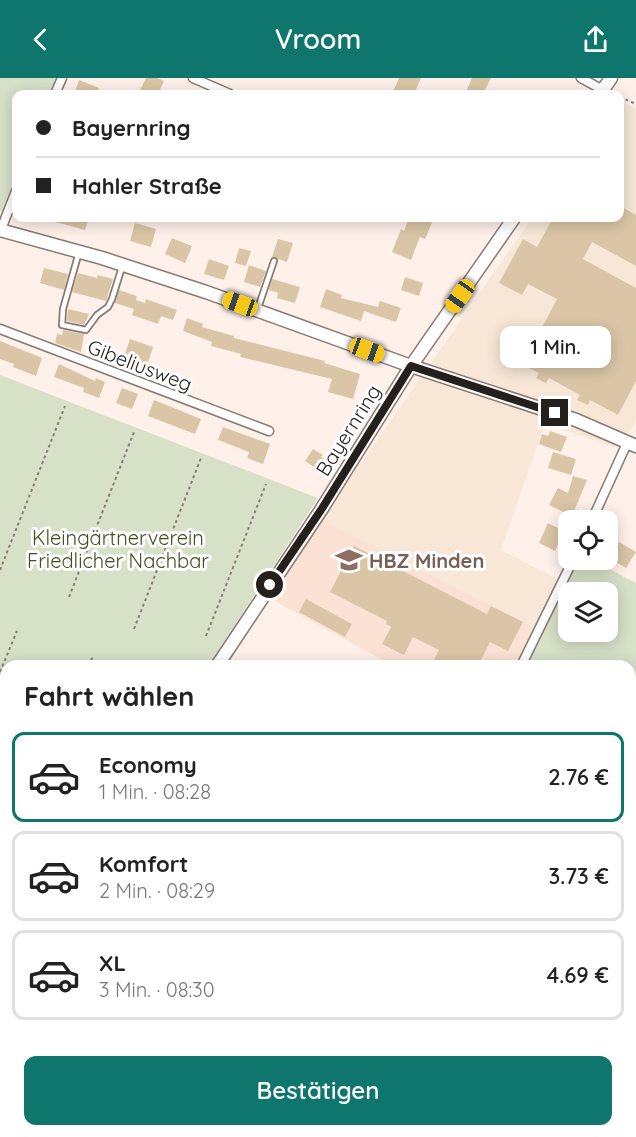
<!DOCTYPE html>
<html lang="de">
<head>
<meta charset="utf-8">
<style>
	body { margin:0; font-family:Quicksand,sans-serif; background:#f6f6f6; color:#222; height:100vh; display:flex; flex-direction:column; font-size:22px; white-space:nowrap }
	* { box-sizing:border-box; margin:0 }
	p { font-size:20px; color:#767676 }
	.icon { flex:none; width:33px; height:33px; fill:none; stroke:currentColor; stroke-width:2; stroke-linecap:round; stroke-linejoin:round }
	.map { position:relative; flex:1; overflow:hidden }
	.sheet { position:absolute; left:0px; top:582px; width:636px; height:477px; display:flex; flex-direction:column; background:#fff; border-radius:18px 18px 0 0; box-shadow:0 3px 15px #0003 }
	.sheet>* { flex:none }
	.banner { position:absolute; left:12px; top:12px; width:612px; height:132px; border-radius:12px; box-shadow:0 3px 15px #0003; display:grid; align-content:center; height:132px; padding:0 24px; background:#fff }
	.fabs { position:absolute; left:558px; top:432px; display:grid; gap:12px }
	.fabs a { display:grid; place-items:center; width:60px; height:60px; border-radius:12px; background:#fff; box-shadow:0 3px 15px #0003; font-size:30px }
	.end { position:absolute; width:27px; height:27px; margin:-14px; border:8px solid #26201c; background:#fff; box-shadow:0 0 0 3px #fff }
	.from { border-radius:50% }
	.bubble { position:absolute; height:42px; border-radius:12px; background:#fff; box-shadow:0 3px 15px #0003; font-size:20px; font-weight:600; line-height:42px; text-align:center }
	.car { position:absolute; width:18px; height:36px; margin:-18px -9px; border-radius:8px; box-shadow:0 0 4px 2px #0007; background:linear-gradient(#f5c518 24%,#345 0 40%,#f5c518 0 76%,#345 0 86%,#f5c518 0) }
	.banner b { display:flex; align-items:center; gap:21px; height:57px; font-size:22px }
	.banner b+b { border-top:2px solid #e0e0e0 }
	.banner i { width:15px; height:15px; background:#222 }
	ul { padding:0; list-style:none }
	li { display:flex; align-items:center; gap:18px; height:90px; margin:0 12px 9px; padding:0 12px; border:3px solid #e0e0e0; border-radius:12px }
	li div { flex:1 }
	li b { display:block; font-size:22px }
	li em { font-style:normal; font-weight:600 }
	li.current { border-color:#0f766e }
	li>.icon { width:54px; height:54px; stroke-width:1.5 }
	h2 { padding:0 24px; font-size:27px; line-height:72px }
	.primary-button { display:flex; gap:12px; margin-top:auto; padding:12px 24px }
	.primary-button a { flex:1; height:69px; border-radius:12px; background:#0f766e; color:#fff; font-size:24px; font-weight:600; line-height:69px; text-align:center }
	header { display:flex; justify-content:space-between; align-items:center; height:78px; padding:0 24px; background:#0f766e; color:#fff; font-size:27px; font-weight:600 }
	.map>svg:first-child { display:block }
</style>
</head>
<body>
<header><svg class="icon" aria-label="back" viewBox="0 0 24 24"><path d="M15 5l-7 7 7 7"/></svg>Vroom<svg class="icon" aria-label="share" viewBox="0 0 24 24"><path d="M12 15V3M7 8l5-5 5 5M5 13v7h14v-7"/></svg></header>
<div class="map">
<svg width="636" height="1059" viewBox="0 0 636 1059">
	<rect width="100%" height="100%" fill="#fff1ea"/>
	<polygon fill="#f8e7d6" points="620,22 636,31 636,342 633,349 614,369 545,345 501,472 559,502 537,550 322,441 532,140 620,140"/>
	<polygon fill="#fbe2d5" points="322,441 537,550 518,588 394,588 269,520"/>
	<g fill="#d7e1c8" fill-rule="evenodd">
		<polygon points="0,0 56,0 50,16 16,16 16,98 2,133 0,134"/>
		<polygon points="0,297 318,420 208,588 6,588 6,804 0,801"/>
		<path d="M 578,482 L 592,482 L 636,505 L 636,745 L 630,742 L 630,588 L 525,588 ZM 568,514 L 608,514 L 608,554 L 568,554 Z"/>
	</g>
	<g fill="#dac6a6">
		<polygon points="146,0 157,0 164,3 158,16 138,16"/>
		<polygon points="399,0 421,0 414,16 392,16"/>
		<polygon points="472,0 491,0 483,16 465,16"/>
		<polygon points="79,2 99,10 96,16 81,16 75,14"/>
		<polygon points="620,128 636,137 636,188 592,164 583,181 636,210 636,303 618,337 590,322 588,327 577,322 580,317 549,300 546,305 536,300 539,295 525,288 528,281 512,273 521,256 535,263 557,221 528,206 522,217 499,205 523,161 537,169 553,140 620,140"/>
		<polygon points="48,140 89,140 85,152 48,142"/>
		<polygon points="409,140 434,140 425,161 420,159 411,182 392,174 401,151 404,153"/>
		<polygon points="135,145 156,151 151,169 130,163"/>
		<polygon points="172,160 192,168 185,185 165,176"/>
		<polygon points="278,161 293,165 287,184 272,179"/>
		<polygon points="239,170 251,173 246,188 235,185"/>
		<polygon points="209,181 229,188 224,202 204,196"/>
		<polygon points="249,187 266,193 260,209 244,204"/>
		<polygon points="44,190 68,196 64,212 40,205"/>
		<polygon points="78,195 97,200 98,197 113,201 106,223 72,214"/>
		<polygon points="405,199 423,205 419,218 401,212"/>
		<polygon points="272,201 300,209 295,225 277,220 278,215 269,212"/>
		<polygon points="326,211 342,217 341,220 378,229 380,223 401,230 396,244 364,233 361,243 320,229"/>
		<polygon points="119,212 137,218 136,222 145,225 146,221 177,232 173,242 161,238 158,246 132,237 134,231 115,225"/>
		<polygon points="68,231 89,236 84,247 67,243"/>
		<polygon points="187,240 203,246 202,249 234,258 234,260 325,283 324,285 360,296 353,321 328,314 332,301 240,279 241,276 211,268 212,264 183,253"/>
		<polygon points="63,252 84,256 81,274 55,265 57,256 62,257"/>
		<polygon points="130,261 153,269 146,290 123,282"/>
		<polygon points="0,263 42,280 36,298 13,289 14,286 0,281"/>
		<polygon points="59,286 95,303 96,300 105,304 99,320 83,314 84,310 54,299"/>
		<polygon points="122,310 138,316 132,331 116,325"/>
		<polygon points="154,322 201,341 195,356 148,338"/>
		<polygon points="223,349 270,366 263,386 247,380 249,374 218,362"/>
		<polygon points="550,353 567,359 561,374 539,366 542,356 548,358"/>
		<polygon points="313,371 323,377 321,379 324,381 317,391 305,383"/>
		<polygon points="553,374 576,381 571,397 548,390"/>
		<polygon points="573,398 587,402 572,438 549,427 558,410 568,415"/>
		<polygon points="548,445 564,453 555,473 539,465"/>
		<polygon points="619,464 636,474 626,490 609,480"/>
		<polygon points="354,468 487,536 491,528 523,544 508,573 490,564 478,588 431,588 439,572 413,559 404,577 382,566 391,549 386,546 387,543 330,514"/>
		<polygon points="306,521 352,546 345,559 299,534"/>
	</g>
	<g fill="none" stroke-linecap="round" stroke-linejoin="round">
		<defs>
			<g id="lane">
				<polyline points="79,174 63,231 62,247 86,252 97,237 108,229 112,221 122,189"/>
				<polyline points="258,230 274,183"/>
				<polyline points="138,1059 141,1053"/>
				<polyline points="203,1059 203,1053"/>
			</g>
			<g id="street">
				<polyline points="193,0 230,16"/>
				<polyline points="581,0 603,12"/>
				<polyline points="55,16 62,0"/>
				<polyline points="0,154 16,113"/>
				<polyline points="0,251 269,353"/>
				<polyline points="592,442 628,363"/>
				<polyline points="521,588 573,482"/>
				<polyline points="0,880 6,883"/>
				<polyline points="264,1053 274,1059"/>
				<polyline points="285,1059 288,1053"/>
				<polyline points="608,1059 620,1055 636,1057"/>
			</g>
			<g id="secondary">
				<polyline points="600,16 611,0"/>
				<polyline points="0,152 102,180 206,214 411,288 576,342 636,368"/>
				<polyline points="217,588 321,432 411,288 514,140"/>
				<polyline points="0,923 6,913"/>
			</g>
		</defs>
		<use href="#lane" stroke="#887971" stroke-width="8"/>
		<use href="#street" stroke="#887971" stroke-width="11"/>
		<use href="#secondary" stroke="#887971" stroke-width="15"/>
		<g stroke="#897f7a" stroke-width="2" stroke-dasharray="3 3" stroke-linecap="butt">
			<polyline points="620,19 636,26"/>
			<polyline points="0,492 65,328"/>
			<polyline points="69,519 134,354"/>
			<polyline points="134,551 201,380"/>
			<polyline points="206,558 266,406"/>
			<polyline points="89,588 93,578"/>
			<polyline points="0,594 17,553"/>
			<polyline points="0,677 6,680"/>
			<polyline points="630,692 636,695"/>
		</g>
		<use href="#lane" stroke="#fff" stroke-width="4.5"/>
		<use href="#street" stroke="#fff" stroke-width="8"/>
		<use href="#secondary" stroke="#fff" stroke-width="12"/>
		<defs>
			<g id="rail">
				<polyline points="0,975 6,981"/>
				<polyline points="79,1053 85,1059"/>
			</g>
		</defs>
		<use href="#rail" stroke="#807772" stroke-width="5"/>
		<use href="#rail" stroke="#fff" stroke-width="3" stroke-dasharray="9" stroke-linecap="butt"/>
	</g>
	<g fill="none" stroke-linecap="round" stroke-linejoin="round">
		<polyline stroke="#26201c" stroke-width="8" points="270,507 321,432 411,288 555,335"/>
	</g>
	<defs>
		<symbol id="school-bare" viewBox="-9 -9 18 18"><path d="M0-5L7-2L0 1L-7-2ZM-4 1L0 2.5L4 1V4Q0 6-4 4Z" fill="#8d6e63" stroke="#fff" stroke-width="2.5" paint-order="stroke"/></symbol>
	</defs>
	<g fill-rule="evenodd">
		<use href="#school-bare" x="330" y="463" width="38" height="38"/>
	</g>
	<g text-anchor="middle" dominant-baseline="central" stroke-width="6" stroke-linejoin="round" paint-order="stroke">
		<g font-size="20" fill="#26201c" stroke="#fff">
			<text transform="translate(140 287) rotate(21)">Gibeliusweg</text>
			<text transform="translate(348 352) rotate(-58)">Bayernring</text>
		</g>
		<g font-size="20" fill="#40511e" stroke="#fff">
			<text x="118" y="459">Kleingärtnerverein<tspan x="118" dy="23">Friedlicher Nachbar</tspan></text>
		</g>
		<g font-size="20" font-weight="bold" fill="#785e54" stroke="#fff" text-anchor="start">
			<text x="369" y="482">HBZ Minden</text>
		</g>
	</g>
</svg>
<div class="fabs">
<a><svg class="icon" aria-label="locate" viewBox="0 0 24 24"><circle cx="12" cy="12" r="6"/><path d="M12 2v4M12 18v4M2 12h4M18 12h4"/></svg></a>
<a><svg class="icon" aria-label="layers" viewBox="0 0 24 24"><path d="M12 4l9 5-9 5-9-5zM3 14l9 5 9-5"/></svg></a>
</div>
<i class="end from" style="left:270px;top:507px"></i>
<i class="end" style="left:555px;top:335px"></i>
<div class="bubble" style="left:500px;top:248px;width:111px">1 Min.</div>
<i class="car" style="left:460px;top:218px;rotate:215deg"></i>
<i class="car" style="left:240px;top:226px;rotate:290deg"></i>
<i class="car" style="left:367px;top:272px;rotate:110deg"></i>
<div class="banner">
<b><i class="from"></i>Bayernring</b>
<b><i></i>Hahler Straße</b>
</div>
<section class="sheet">
<h2>Fahrt wählen</h2>
<ul>
<li class="current"><svg class="icon" aria-label="car" viewBox="0 0 24 24"><path d="M5 17H2v-5l4-1 3-4h7l3 4 3 1v5h-3M9 17h6M6 11h13"/><circle cx="7" cy="17" r="2"/><circle cx="17" cy="17" r="2"/></svg><div><b>Economy</b><p>1 Min. · 08:28</p></div><em>2.76 €</em></li>
<li><svg class="icon" aria-label="car" viewBox="0 0 24 24"><path d="M5 17H2v-5l4-1 3-4h7l3 4 3 1v5h-3M9 17h6M6 11h13"/><circle cx="7" cy="17" r="2"/><circle cx="17" cy="17" r="2"/></svg><div><b>Komfort</b><p>2 Min. · 08:29</p></div><em>3.73 €</em></li>
<li><svg class="icon" aria-label="car" viewBox="0 0 24 24"><path d="M5 17H2v-5l4-1 3-4h7l3 4 3 1v5h-3M9 17h6M6 11h13"/><circle cx="7" cy="17" r="2"/><circle cx="17" cy="17" r="2"/></svg><div><b>XL</b><p>3 Min. · 08:30</p></div><em>4.69 €</em></li>
</ul>
<div class="primary-button"><a>Bestätigen</a></div>
</section>
</div>
</body>
</html>
